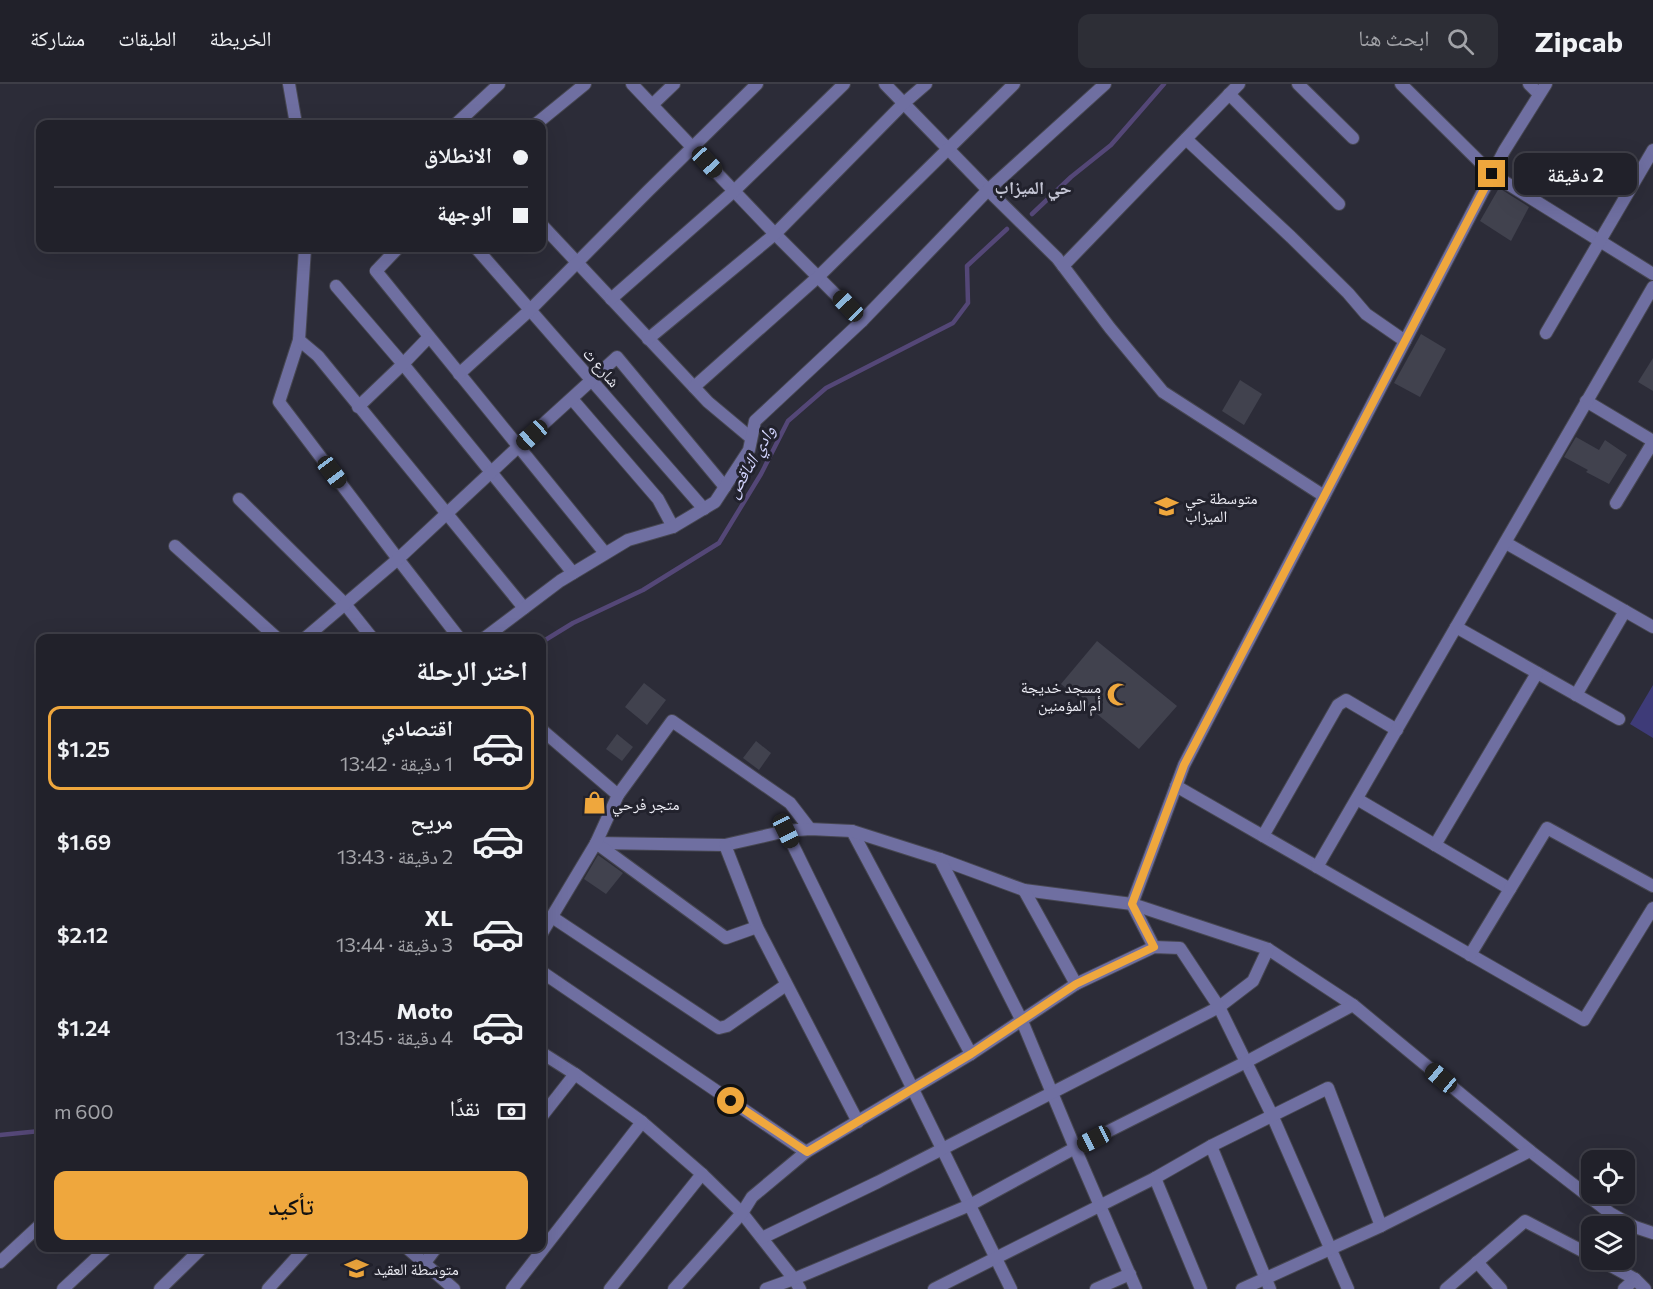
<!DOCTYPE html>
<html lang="ar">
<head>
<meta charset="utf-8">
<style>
	body { margin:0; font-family:Commissioner,"Noto Naskh Arabic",sans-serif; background:#2d2e36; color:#f1f3f6; direction:rtl; height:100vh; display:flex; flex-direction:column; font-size:22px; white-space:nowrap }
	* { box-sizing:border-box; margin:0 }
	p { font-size:20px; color:#a2a3a8 }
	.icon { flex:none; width:33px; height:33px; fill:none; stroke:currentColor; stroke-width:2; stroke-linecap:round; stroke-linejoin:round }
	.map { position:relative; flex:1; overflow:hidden; direction:ltr }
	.details { position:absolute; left:36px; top:550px; width:510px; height:618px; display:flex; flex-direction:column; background:#21212a; border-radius:12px; box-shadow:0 6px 24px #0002,0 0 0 2px #3e3e47; direction:rtl }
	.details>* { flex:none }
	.top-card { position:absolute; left:36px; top:36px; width:510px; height:132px; border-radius:12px; box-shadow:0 6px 24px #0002,0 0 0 2px #3e3e47; direction:rtl; display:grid; align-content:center; height:132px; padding:0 18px; background:#21212a }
	.buttons { position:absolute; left:1581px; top:1066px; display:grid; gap:12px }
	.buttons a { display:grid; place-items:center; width:54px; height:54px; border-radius:12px; background:#21212a; box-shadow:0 6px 24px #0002,0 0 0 2px #3e3e47; font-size:30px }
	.end { position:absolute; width:27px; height:27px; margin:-14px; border:8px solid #efa73d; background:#111; box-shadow:0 0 0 3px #111 }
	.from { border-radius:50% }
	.bubble { position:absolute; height:42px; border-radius:12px; background:#21212a; box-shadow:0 6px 24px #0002,0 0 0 2px #3e3e47; font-size:20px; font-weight:600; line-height:42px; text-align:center; direction:rtl }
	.car { position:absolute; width:18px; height:36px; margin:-18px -9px; border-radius:8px; box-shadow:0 0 4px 2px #0007; background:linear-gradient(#222 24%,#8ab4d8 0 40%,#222 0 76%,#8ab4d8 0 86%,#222 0) }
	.top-card b { display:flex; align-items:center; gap:21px; height:57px; font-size:22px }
	.top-card b+b { border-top:2px solid #3e3e47 }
	.top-card i { width:15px; height:15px; background:#f1f3f6 }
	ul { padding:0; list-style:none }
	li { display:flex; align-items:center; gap:18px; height:84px; margin:0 12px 9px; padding:0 6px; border:3px solid transparent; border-radius:12px }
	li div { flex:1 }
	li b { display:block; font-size:22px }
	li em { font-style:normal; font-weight:600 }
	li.selected { border-color:#efa73d }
	li>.icon { width:54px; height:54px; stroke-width:1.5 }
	h2 { padding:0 18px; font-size:27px; line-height:72px }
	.pay { display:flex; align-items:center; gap:15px; height:66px; padding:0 18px; font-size:22px }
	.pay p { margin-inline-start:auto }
	.primary-button { display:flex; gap:12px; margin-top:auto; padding:12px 18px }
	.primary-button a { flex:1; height:69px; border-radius:12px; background:#efa73d; color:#111; font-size:24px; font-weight:600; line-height:69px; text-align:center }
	header { display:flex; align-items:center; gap:36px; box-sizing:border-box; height:84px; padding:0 30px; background:#21212a; border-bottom:2px solid #3e3e47 }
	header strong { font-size:28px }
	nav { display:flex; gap:33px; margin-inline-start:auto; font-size:21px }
	.search { width:420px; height:54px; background:#2d2e36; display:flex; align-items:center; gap:15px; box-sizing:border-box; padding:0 21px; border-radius:12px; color:#a2a3a8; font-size:22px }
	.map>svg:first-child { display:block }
</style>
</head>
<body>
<header>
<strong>Zipcab</strong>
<div class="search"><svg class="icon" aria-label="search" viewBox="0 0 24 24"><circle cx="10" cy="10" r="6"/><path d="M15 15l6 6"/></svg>ابحث هنا</div>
<nav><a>الخريطة</a><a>الطبقات</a><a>مشاركة</a></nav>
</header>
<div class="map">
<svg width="1653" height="1205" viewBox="0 0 1653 1205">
	<rect width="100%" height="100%" fill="#2c2c38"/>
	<polygon fill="#3e3b78" points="1653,601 1653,654 1630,640"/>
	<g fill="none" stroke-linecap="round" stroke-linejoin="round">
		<g stroke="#544777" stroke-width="4.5">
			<polyline points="1032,130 1071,93 1111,61 1164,0"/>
			<polyline points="542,558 573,539 643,506 719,459 761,390 788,337 826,304 953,239 968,219 967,182 1007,145"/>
			<polyline points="0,1051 40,1047"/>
		</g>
	</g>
	<g fill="#41424e">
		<polygon points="1499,104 1529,123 1511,157 1480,137"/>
		<polygon points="1421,250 1446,265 1420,313 1394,299"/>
		<polygon points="1653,274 1653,307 1638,298"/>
		<polygon points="1240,296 1262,310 1244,341 1222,327"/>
		<polygon points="1576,353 1599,366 1605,356 1627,371 1609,400 1586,388 1588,386 1564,373"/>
		<polygon points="1097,557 1177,622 1139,665 1061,600"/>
		<polygon points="644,599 666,616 647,641 625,623"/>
		<polygon points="617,650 633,663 622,677 606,665"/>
		<polygon points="756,657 771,669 759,686 743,674"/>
		<polygon points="598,771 623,789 606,810 584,795"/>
	</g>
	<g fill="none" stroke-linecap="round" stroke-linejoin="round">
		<defs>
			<g id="minor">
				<polyline points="289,0 296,40"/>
				<polyline points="632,0 775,150 862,237"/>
				<polyline points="885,0 988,106 1057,174 1110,244 1163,308 1324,412"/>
				<polyline points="1298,0 1353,54"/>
				<polyline points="1401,0 1492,90 1653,190"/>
				<polyline points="1529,0 1539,10"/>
				<polyline points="1229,10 1339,120"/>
				<polyline points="652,21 674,0"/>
				<polyline points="456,40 499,0"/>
				<polyline points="536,40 585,0"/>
				<polyline points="1186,55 1291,153 1348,209 1366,230 1405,257"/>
				<polyline points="542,141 708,318 751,354"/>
				<polyline points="305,164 299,256 279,318 398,475 460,555"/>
				<polyline points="398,164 376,187 605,469"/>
				<polyline points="476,164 704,425"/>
				<polyline points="1063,182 1239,0"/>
				<polyline points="336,202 403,280 573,489"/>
				<polyline points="611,215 734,107 844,0"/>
				<polyline points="1546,249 1653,66"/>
				<polyline points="648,255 775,150 904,19 926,0"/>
				<polyline points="299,256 318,272 524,524"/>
				<polyline points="459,290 530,226 648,107 757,0"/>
				<polyline points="694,303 819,192 1014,0"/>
				<polyline points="572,315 658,415 673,443"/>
				<polyline points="1586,317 1653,357"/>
				<polyline points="358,323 403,280 429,253"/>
				<polyline points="239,415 345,520 373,555"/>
				<polyline points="1616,419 1653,358"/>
				<polyline points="1506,459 1653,543"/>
				<polyline points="175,462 278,555"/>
				<polyline points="1456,543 1619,635"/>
				<polyline points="304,555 398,475 518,363 617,273 725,403"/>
				<polyline points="483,555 560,497 628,456 673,443 715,418 749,366 755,337 862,237 988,106 1105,0"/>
				<polyline points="1576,611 1625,527"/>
				<polyline points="1176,702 1584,936 1653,824"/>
				<polyline points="618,711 672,637 790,719 810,745"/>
				<polyline points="1357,715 1510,805"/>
				<polyline points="786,747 1011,1205"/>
				<polyline points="852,747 971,970"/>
				<polyline points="1263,752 1338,621 1346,616 1397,646"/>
				<polyline points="596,759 725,761 786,747 810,745 852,747 940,775 1024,806 1132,820 1268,865 1353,921 1530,1067 1610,1129 1635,1143 1653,1149"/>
				<polyline points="596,759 726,854 757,843"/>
				<polyline points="725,761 757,843 858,1038"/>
				<polyline points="1435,761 1537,589"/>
				<polyline points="940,775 1022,937 1075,1064 1136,1205"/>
				<polyline points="1317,783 1653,203"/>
				<polyline points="1024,806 1076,900"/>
				<polyline points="552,833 719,944 727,942 786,901"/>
				<polyline points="1154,863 1132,820 1184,681 1504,67 1546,0"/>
				<polyline points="1470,871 1547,744 1653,802"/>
				<polyline points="542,888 806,1068"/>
				<polyline points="542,969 575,990 642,1038 702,1090 742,1129 794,1195 800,1205"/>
				<polyline points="542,1032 575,990"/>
				<polyline points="1211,1062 1270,1205"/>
				<polyline points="1155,1094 1201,1205"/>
				<polyline points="762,1154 878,1098 1219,923 1253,897 1268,865"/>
				<polyline points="407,1164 454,1205"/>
				<polyline points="1600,1176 1635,1195 1645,1205"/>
				<polyline points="0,1178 40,1141"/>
				<polyline points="1477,1178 1501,1205"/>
				<polyline points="424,1180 436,1164"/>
				<polyline points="63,1205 107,1164"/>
				<polyline points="160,1205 202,1164"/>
				<polyline points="512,1205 642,1038"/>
				<polyline points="610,1205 702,1090"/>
				<polyline points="674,1205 742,1129 752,1113 806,1068 971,970 1076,900 1154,863 1180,864 1219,923 1272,1031 1348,1205"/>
				<polyline points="766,1205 794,1195 970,1121 1075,1064 1246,978 1353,921"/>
				<polyline points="934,1205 1155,1094 1211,1062 1328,1004 1381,1142"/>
				<polyline points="1096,1205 1130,1190"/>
				<polyline points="1242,1205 1381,1142 1530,1067"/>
				<polyline points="1446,1205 1525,1137 1592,1172"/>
				<polyline points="1624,1205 1635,1195"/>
			</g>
			<g id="tertiary">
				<polyline points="542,646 618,711 596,759 542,849"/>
				<polyline points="268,1205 305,1164"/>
			</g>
		</defs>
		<use href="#minor" stroke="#474752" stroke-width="14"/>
		<use href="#tertiary" stroke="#474752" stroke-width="14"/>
		<use href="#minor" stroke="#6f6fa1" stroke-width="12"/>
		<use href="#tertiary" stroke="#6f6fa1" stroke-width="12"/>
	</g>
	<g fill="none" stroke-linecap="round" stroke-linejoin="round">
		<polyline stroke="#efa73d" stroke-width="8" points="731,1017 807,1068 971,970 1076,900 1154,863 1132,820 1184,681 1492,90"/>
	</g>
	<defs>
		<symbol id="school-bare" viewBox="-9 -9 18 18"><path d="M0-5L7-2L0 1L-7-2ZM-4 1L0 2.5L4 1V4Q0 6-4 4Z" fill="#efa73d" stroke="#22222d" stroke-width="2.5" paint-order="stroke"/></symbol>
		<symbol id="mosque-bare" viewBox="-9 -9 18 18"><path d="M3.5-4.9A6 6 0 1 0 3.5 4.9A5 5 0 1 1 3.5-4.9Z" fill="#efa73d" stroke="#22222d" stroke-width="2.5" paint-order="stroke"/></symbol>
		<symbol id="shop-bare" viewBox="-9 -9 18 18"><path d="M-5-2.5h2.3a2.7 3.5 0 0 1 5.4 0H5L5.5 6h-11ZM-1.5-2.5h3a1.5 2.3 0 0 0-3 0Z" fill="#efa73d" stroke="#22222d" stroke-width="2.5" paint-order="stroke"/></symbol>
	</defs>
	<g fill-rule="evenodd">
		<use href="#school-bare" x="1150" y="406" width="33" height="33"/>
		<use href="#mosque-bare" x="1102" y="594" width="33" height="33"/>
		<use href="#shop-bare" x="578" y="702" width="33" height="33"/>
		<use href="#school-bare" x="340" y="1168" width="33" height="33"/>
	</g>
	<g text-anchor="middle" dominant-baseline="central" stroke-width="6" stroke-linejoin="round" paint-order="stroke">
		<g font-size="16" fill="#ededf5" stroke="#22222d">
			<text transform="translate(602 283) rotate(49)">شارع ث</text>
		</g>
		<g font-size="16" fill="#ededf5" stroke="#22222d" text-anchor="start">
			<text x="1185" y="413">متوسطة حي<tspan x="1185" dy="18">الميزاب</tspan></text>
			<text x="1101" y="602" text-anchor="end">مسجد خديجة<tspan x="1101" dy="18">أم المؤمنين</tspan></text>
			<text x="612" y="719">متجر فرحي</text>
			<text x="374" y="1184">متوسطة العقيد</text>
		</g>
		<g font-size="18" font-weight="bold" fill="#c4c5d4" stroke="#22222d">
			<text x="1033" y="103">حي الميزاب</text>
		</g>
		<g font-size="18" font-style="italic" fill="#d1d3fc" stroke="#22222d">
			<text transform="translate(750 377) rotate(-60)">وادي الناقص</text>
		</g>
	</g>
</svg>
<div class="buttons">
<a><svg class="icon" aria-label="locate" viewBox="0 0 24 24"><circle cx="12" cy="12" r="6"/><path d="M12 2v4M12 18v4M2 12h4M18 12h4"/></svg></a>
<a><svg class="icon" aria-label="layers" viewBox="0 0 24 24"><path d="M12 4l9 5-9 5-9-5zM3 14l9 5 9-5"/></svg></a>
</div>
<i class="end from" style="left:731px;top:1017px"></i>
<i class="end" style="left:1492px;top:90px"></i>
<div class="bubble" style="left:1514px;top:69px;width:123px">2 دقيقة</div>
<i class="car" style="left:707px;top:78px;rotate:137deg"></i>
<i class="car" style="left:848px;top:222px;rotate:316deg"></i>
<i class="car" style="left:532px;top:351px;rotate:228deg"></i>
<i class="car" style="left:332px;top:388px;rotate:143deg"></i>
<i class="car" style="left:786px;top:747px;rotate:154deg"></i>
<i class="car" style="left:1441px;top:994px;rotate:310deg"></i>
<i class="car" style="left:1094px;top:1055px;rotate:243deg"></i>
<div class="top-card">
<b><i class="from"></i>الانطلاق</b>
<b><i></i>الوجهة</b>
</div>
<section class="details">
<h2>اختر الرحلة</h2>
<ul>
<li class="selected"><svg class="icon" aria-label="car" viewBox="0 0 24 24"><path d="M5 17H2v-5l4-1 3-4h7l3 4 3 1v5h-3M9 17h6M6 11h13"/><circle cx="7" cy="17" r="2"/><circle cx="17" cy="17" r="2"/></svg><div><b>اقتصادي</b><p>1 دقيقة · 13:42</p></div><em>$1.25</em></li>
<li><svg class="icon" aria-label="car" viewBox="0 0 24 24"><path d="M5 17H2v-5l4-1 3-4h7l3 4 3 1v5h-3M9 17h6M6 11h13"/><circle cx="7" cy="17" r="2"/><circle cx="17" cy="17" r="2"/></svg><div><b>مريح</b><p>2 دقيقة · 13:43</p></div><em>$1.69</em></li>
<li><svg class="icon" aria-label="car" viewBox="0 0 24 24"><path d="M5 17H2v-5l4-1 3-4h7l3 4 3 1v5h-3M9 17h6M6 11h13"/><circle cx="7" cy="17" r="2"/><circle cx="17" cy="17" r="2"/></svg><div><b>XL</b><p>3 دقيقة · 13:44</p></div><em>$2.12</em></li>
<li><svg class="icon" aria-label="car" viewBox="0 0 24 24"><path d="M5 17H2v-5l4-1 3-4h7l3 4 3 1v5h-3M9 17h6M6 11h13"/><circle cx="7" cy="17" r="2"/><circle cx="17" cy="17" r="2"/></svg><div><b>Moto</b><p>4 دقيقة · 13:45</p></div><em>$1.24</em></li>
</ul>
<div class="pay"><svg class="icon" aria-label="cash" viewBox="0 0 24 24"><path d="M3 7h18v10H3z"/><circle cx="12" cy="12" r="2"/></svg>نقدًا<p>600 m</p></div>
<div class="primary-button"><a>تأكيد</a></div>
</section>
</div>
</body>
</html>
